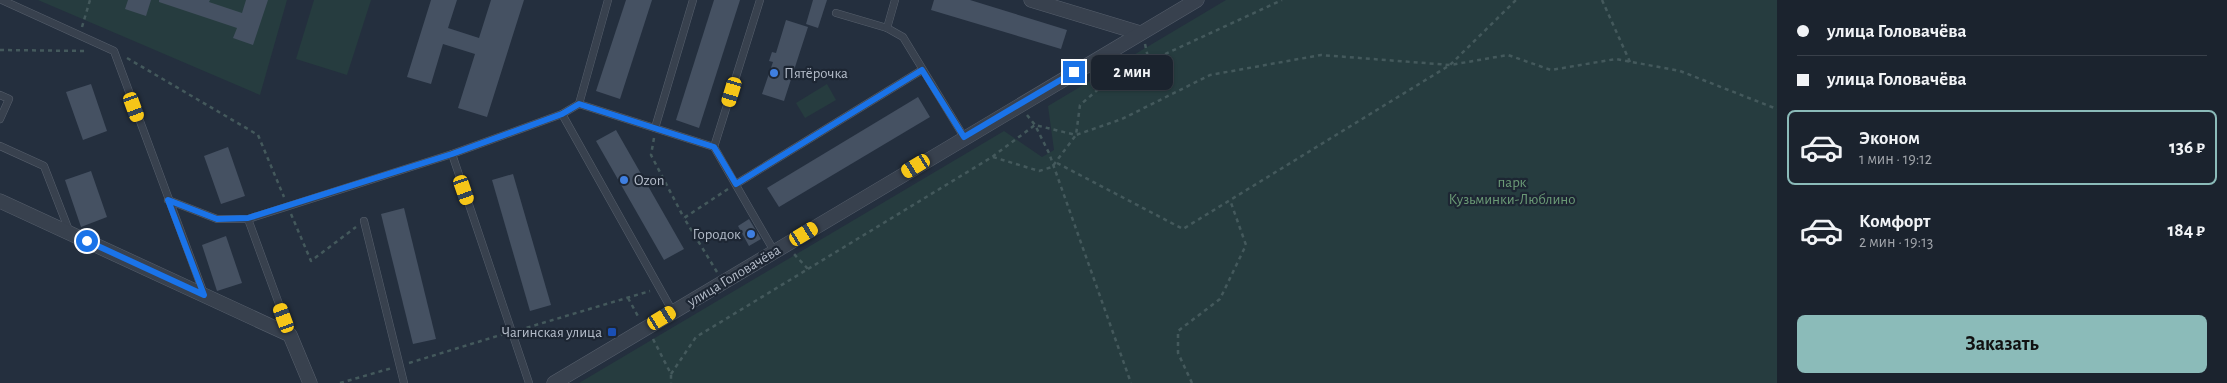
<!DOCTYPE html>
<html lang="ru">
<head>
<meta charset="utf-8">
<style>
	body { margin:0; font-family:"Alegreya Sans",sans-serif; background:#282f3a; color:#f1f3f6; height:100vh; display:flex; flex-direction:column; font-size:19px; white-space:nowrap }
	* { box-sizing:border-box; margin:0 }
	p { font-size:16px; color:#a0a4aa }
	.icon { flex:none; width:28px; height:28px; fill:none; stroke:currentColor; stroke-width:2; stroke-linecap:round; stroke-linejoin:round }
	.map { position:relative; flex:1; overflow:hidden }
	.side { display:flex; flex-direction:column; background:#1b232e; width:450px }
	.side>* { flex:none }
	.hud { display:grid; align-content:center; height:110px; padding:0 20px; background:#1b232e }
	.end { position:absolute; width:22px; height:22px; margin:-11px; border:6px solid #1a73e8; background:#fff; box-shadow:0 0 0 2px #fff }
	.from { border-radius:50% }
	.bubble { position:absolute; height:35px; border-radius:8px; background:#1b232e; box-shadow:0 1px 4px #0004,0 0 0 1px #39404a; font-size:16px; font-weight:700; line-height:35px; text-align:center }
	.car { position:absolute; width:15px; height:30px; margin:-15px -8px; border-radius:6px; box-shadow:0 0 4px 1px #0007; background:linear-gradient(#f5c518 24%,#345 0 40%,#f5c518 0 76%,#345 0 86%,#f5c518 0) }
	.hud b { display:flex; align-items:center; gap:18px; height:48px; font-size:19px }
	.hud b+b { border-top:1px solid #39404a }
	.hud i { width:12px; height:12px; background:#f1f3f6 }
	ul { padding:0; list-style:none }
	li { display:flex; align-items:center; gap:15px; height:75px; margin:0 10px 8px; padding:0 10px; border:2px solid transparent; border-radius:8px }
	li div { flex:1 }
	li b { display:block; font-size:19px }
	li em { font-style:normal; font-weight:700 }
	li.selected { border-color:#8bbbb9 }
	li>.icon { width:45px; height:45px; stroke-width:1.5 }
	.button { display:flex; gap:10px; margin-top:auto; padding:10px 20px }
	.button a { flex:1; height:58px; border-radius:8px; background:#8bbbb9; color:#111; font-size:20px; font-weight:700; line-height:58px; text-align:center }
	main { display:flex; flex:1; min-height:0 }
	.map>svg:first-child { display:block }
</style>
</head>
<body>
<main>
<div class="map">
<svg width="1777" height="383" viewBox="0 0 1777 383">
	<rect width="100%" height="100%" fill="#242f3e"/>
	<g fill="#263c3f">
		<polygon points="38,0 287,0 260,95"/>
		<polygon points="314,0 371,0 347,75 296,59"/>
		<polygon points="1226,0 1777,0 1777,383 579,383 1004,131 1042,157 1054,150 1048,106"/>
		<polygon points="827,84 836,100 805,118 796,103"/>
	</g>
	<g fill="#455162">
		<polygon points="128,0 151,0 146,16 125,9"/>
		<polygon points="159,0 210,0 209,2 242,13 246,0 268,0 253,45 233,38 237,28 159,2"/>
		<polygon points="431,0 457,0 448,28 479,38 491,0 524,0 487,117 458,108 475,54 443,44 431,84 407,77"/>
		<polygon points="626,0 652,0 620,99 596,91"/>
		<polygon points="714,0 740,0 699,128 676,120"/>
		<polygon points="813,0 827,0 818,28 806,24"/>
		<polygon points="934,0 970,0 1067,30 1061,49 931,10"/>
		<polygon points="786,20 808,27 784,101 762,94 773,62 769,61 772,52 776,53"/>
		<polygon points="91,84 107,131 83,140 66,92"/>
		<polygon points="918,97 930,117 779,207 767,188"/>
		<polygon points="616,130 684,249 664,260 596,141"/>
		<polygon points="228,147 245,196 221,204 204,156"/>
		<polygon points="91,171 107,217 81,227 65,180"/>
		<polygon points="513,174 551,305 530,311 492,180"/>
		<polygon points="404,208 436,339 413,344 381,214"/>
		<polygon points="749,219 761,239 749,246 738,226"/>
		<polygon points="226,236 242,283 217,291 202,245"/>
	</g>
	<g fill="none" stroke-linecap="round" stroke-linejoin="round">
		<defs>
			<g id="lane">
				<polyline points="2,0 114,51 204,294"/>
				<polyline points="760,0 714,147 774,251"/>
				<polyline points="836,13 887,28 903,37 964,137"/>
				<polyline points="887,28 895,0"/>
				<polyline points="0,95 9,99 0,119"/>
				<polyline points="579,104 714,147"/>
				<polyline points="562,114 673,312"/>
				<polyline points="655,128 693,0"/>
				<polyline points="0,146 44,166 70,233"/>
				<polyline points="452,154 529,383"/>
				<polyline points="736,184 922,70"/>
				<polyline points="168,200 217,219 248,219 452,154 562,114 579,104 608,0"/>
				<polyline points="248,219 290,334"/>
				<polyline points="364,221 404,383"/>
			</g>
			<g id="street">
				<polyline points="1031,0 1140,33"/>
				<polyline points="0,201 290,335 310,383"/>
				<polyline points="554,383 1197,0"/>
			</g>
		</defs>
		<use href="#lane" stroke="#565f6c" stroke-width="8"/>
		<use href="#street" stroke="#565f6c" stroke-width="15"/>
		<g stroke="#44595c" stroke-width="2.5" stroke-dasharray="4 4" stroke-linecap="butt">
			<polyline points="1602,0 1630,62"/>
			<polyline points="82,27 90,0"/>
			<polyline points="1145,44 1149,62"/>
			<polyline points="0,50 88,51"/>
			<polyline points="127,58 258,135 284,197"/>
			<polyline points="1027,115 1035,125 1049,153 1131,383"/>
			<polyline points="654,138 651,155 684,218"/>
			<polyline points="993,157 1039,171 1052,167 1076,135 1080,105 1109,80 1282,0"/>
			<polyline points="1057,163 1183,229 1450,65 1516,0"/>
			<polyline points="291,214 311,261 356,227"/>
			<polyline points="808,269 992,157 1035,125 1076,135 1122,119 1210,75 1321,55 1450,65 1508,55 1551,70 1616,59 1680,71 1777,109"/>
			<polyline points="717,272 684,218 728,189"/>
			<polyline points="628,298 639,318"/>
			<polyline points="519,330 650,291"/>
			<polyline points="653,339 671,374 671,383"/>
			<polyline points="409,363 504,334"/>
			<polyline points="671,374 696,337 808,269 794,254"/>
			<polyline points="340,383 392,368"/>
			<polyline points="1192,383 1178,353 1178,331 1220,299 1246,245 1230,200"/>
		</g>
		<use href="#lane" stroke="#38414e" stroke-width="7"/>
		<use href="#street" stroke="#38414e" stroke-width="14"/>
	</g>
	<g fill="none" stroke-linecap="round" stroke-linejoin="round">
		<polyline stroke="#1a73e8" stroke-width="6" points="87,241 204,295 168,200 217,219 248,218 452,154 562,114 579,104 714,147 736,184 922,70 964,137 1074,72"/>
	</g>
	<g fill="#3f7fe0" stroke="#1d2633" stroke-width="2">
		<circle cx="774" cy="73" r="5"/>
		<circle cx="624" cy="180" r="5"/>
		<circle cx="751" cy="234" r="5"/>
	</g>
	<rect fill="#1a4fb4" stroke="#1d2633" stroke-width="2" x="607" y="327" width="10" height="10" rx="2.5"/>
	<g text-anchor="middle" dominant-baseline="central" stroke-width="4.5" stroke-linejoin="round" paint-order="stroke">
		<g font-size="15" fill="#b4bcc9" stroke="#1d2633" text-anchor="start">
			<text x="784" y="73">Пятёрочка</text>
			<text x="634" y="180">Ozon</text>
			<text x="741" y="234" text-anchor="end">Городок</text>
			<text x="602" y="332" text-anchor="end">Чагинская улица</text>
		</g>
		<g font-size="15" fill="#6b9a76" stroke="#1d2633">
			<text x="1512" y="182">парк<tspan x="1512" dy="17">Кузьминки-Люблино</tspan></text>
		</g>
		<g font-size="15" fill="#b4bcc9" stroke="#1d2633">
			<text transform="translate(734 276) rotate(-31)">улица Головачёва</text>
		</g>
	</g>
</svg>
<i class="end from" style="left:87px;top:241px"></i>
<i class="end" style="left:1074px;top:72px"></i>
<div class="bubble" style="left:1091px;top:55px;width:82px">2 мин</div>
<i class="car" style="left:732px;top:92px;rotate:197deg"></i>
<i class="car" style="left:134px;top:107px;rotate:160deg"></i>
<i class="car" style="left:916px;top:166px;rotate:239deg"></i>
<i class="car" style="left:464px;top:190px;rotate:161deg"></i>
<i class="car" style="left:804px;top:234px;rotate:59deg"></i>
<i class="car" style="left:284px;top:318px;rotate:340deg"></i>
<i class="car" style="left:662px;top:318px;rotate:59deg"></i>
</div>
<section class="side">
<div class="hud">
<b><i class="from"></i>улица Головачёва</b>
<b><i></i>улица Головачёва</b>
</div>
<ul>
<li class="selected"><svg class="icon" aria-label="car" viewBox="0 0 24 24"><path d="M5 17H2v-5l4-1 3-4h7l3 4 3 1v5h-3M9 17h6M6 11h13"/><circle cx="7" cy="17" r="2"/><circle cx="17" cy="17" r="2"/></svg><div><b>Эконом</b><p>1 мин · 19:12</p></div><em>136 ₽</em></li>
<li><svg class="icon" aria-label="car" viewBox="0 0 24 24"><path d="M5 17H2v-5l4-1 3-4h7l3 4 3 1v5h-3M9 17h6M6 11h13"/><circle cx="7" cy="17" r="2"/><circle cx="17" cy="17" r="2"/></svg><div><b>Комфорт</b><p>2 мин · 19:13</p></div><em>184 ₽</em></li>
</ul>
<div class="button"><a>Заказать</a></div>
</section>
</main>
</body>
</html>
